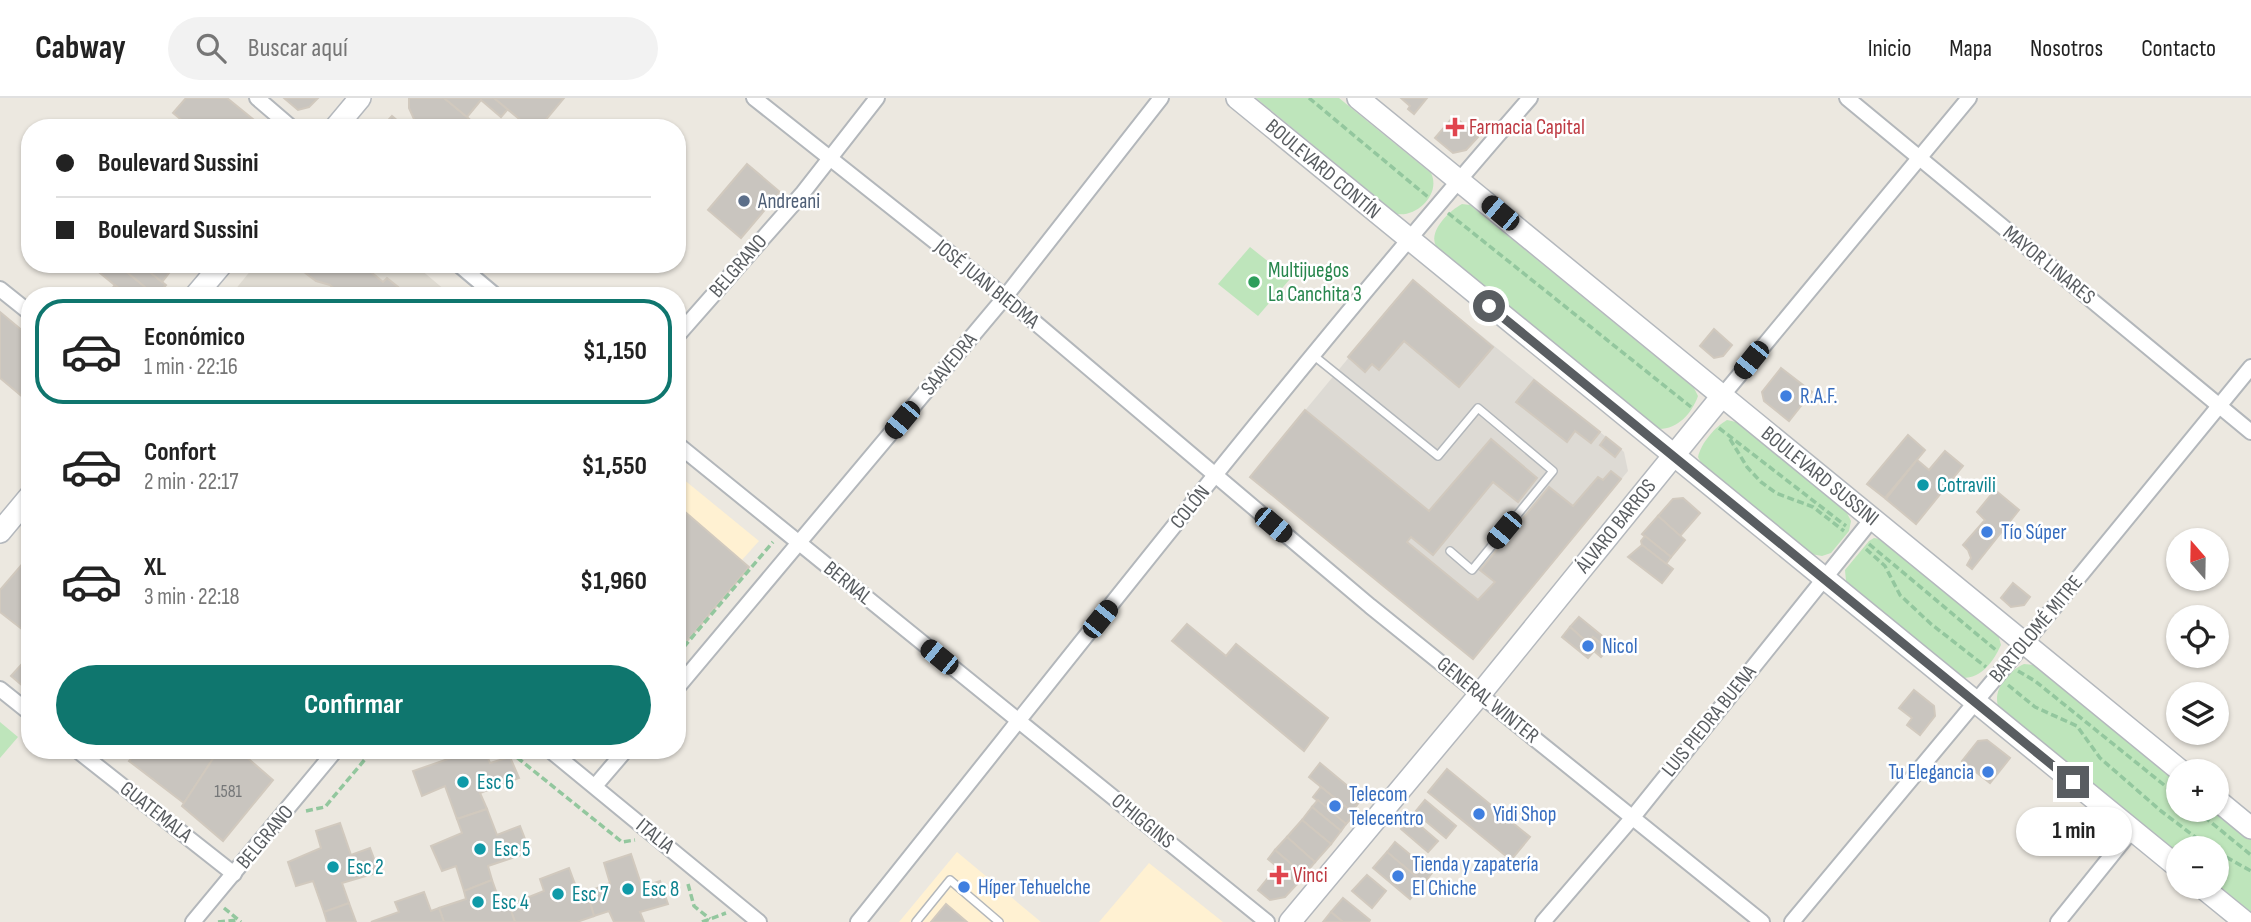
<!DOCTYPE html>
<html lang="es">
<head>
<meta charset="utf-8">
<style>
	body { margin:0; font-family:"Sofia Sans Condensed",sans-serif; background:#f2f2f2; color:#222; height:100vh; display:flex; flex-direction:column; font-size:26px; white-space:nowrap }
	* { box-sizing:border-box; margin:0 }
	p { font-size:23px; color:#767676 }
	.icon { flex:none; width:38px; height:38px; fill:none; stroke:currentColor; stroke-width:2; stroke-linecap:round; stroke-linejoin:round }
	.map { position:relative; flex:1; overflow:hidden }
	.side { position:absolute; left:21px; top:189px; width:665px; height:472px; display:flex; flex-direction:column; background:#fff; border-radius:28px; box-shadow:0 2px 5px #0004 }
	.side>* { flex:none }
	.guide { position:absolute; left:21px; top:21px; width:665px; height:154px; border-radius:28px; box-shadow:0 2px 5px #0004; display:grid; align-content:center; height:154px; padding:0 35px; background:#fff }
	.needle { width:46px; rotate:340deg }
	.controls { position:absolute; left:2166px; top:430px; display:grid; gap:14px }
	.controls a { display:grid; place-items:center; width:63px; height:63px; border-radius:50%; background:#fff; box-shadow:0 2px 5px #0004; font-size:35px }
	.end { position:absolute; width:32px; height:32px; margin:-16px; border:9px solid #595d61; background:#fff; box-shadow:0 0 0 4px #fff }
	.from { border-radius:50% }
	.bubble { position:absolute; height:49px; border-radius:24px; background:#fff; box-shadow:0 2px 5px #0004; font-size:23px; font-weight:700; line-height:49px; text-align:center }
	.car { position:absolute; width:21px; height:42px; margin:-21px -10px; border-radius:9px; box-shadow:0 0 5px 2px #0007; background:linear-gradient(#222 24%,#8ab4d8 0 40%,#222 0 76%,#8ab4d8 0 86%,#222 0) }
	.guide b { display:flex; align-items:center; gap:24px; height:66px; font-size:26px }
	.guide b+b { border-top:2px solid #e0e0e0 }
	.guide i { width:18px; height:18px; background:#222 }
	ul { padding:12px 0 0; list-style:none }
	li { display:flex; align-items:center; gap:21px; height:105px; margin:0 14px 10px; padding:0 21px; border:4px solid transparent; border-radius:28px }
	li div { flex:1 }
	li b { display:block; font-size:26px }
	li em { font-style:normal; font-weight:700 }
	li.selected { border-color:#0f766e }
	li>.icon { width:63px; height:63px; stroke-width:1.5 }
	.button { display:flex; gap:14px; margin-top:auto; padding:14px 35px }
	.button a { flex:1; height:80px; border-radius:42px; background:#0f766e; color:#fff; font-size:28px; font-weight:700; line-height:80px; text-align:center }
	header { display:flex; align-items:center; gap:42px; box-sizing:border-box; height:98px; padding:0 35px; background:#fff; border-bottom:2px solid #e0e0e0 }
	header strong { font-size:33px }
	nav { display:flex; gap:38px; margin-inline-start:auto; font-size:24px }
	.search { width:490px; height:63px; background:#f2f2f2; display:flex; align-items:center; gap:18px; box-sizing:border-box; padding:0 24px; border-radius:38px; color:#767676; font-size:26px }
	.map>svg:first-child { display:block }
</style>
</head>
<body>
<header>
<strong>Cabway</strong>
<div class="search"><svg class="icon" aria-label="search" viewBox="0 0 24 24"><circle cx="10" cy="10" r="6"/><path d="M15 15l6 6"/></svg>Buscar aquí</div>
<nav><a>Inicio</a><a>Mapa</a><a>Nosotros</a><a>Contacto</a></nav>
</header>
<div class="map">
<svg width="2251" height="824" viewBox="0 0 2251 824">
	<rect width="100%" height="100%" fill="#ece8e0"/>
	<g fill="#fff1d2">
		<polygon points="677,376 759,443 742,462 749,469 677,555"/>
		<polygon points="957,754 1041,824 899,824"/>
		<polygon points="1149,765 1223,824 1099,824"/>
	</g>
	<polygon fill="#dddad4" points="1413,182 1621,351 1624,354 1628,373 1473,561 1250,379"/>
	<polygon fill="#dedad1" points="256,166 414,166 452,198 230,198"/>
	<g fill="#bee5bb">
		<path d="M 1256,0 L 1339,0 L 1431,75 C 1441,95 1418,119 1397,116 Z"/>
		<path d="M 1462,106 L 1470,107 L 1694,290 L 1698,298 C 1692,315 1678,331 1659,331 L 1436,148 C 1428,133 1449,113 1462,106 Z"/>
		<polygon points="1250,149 1290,181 1258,218 1218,186"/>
		<path d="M 1727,322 L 1736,324 L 1846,413 L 1851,423 L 1849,433 L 1831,455 L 1822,458 L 1811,456 L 1701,365 L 1698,359 C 1701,345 1715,329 1727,322 Z"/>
		<path d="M 1874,440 L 1880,441 L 1998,536 L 2001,547 C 1993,564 1981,581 1961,580 L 1846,483 L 1845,472 L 1869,443 Z"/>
		<path d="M 2024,566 L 2034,567 L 2179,683 L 2179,712 L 2215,712 L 2251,741 L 2251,816 L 2217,788 L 2217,751 L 2179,751 L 2179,756 L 1998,608 C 1993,591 2008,573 2024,566 Z"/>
		<polygon points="0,624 18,639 0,660"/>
	</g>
	<g fill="#c9c5bf" stroke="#d1c9be" stroke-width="2">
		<polygon points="186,0 227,0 264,30 191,30 173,15"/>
		<polygon points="284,0 318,0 309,9 298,12"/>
		<polygon points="409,0 444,0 480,30 418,30 409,10"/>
		<polygon points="444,0 494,0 508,11 501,19 481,2 467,19"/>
		<polygon points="494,0 564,0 539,30 530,30"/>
		<polygon points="1401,0 1427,0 1414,16 1408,11 1410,8"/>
		<polygon points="392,18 406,30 381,30"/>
		<polygon points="1454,18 1478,39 1466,52 1453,55 1435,40"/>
		<polygon points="747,66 780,94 741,140 708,112"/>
		<polygon points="89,166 117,166 156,198 128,198"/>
		<polygon points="117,166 140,166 166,187 156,198"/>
		<polygon points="140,166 176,166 162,184"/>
		<polygon points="305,166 374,166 376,168 371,174 383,184 387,180 398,189 394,194 399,198 342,198 330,187 316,183 300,171"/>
		<polygon points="1413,182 1493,249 1459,289 1404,243 1379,272 1372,266 1365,274 1348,259"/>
		<polygon points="115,187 128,198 106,198"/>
		<polygon points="0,214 30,239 30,305 0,280"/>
		<polygon points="1714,231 1732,247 1723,258 1714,260 1700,248"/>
		<polygon points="1781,270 1812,294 1789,323 1764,303 1762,294"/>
		<polygon points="1534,282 1600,334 1591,345 1575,333 1567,344 1516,304"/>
		<polygon points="1305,312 1429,413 1491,341 1537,380 1518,404 1493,384 1433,457 1411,439 1407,444 1478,502 1495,484 1480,472 1549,389 1573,408 1598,379 1603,382 1611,373 1621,381 1473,561 1250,379"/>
		<polygon points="1908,337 1925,352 1885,400 1867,386"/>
		<polygon points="1606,339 1621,351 1615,359 1600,347"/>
		<polygon points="1945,353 1963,368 1916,426 1886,401 1917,362 1929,372"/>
		<polygon points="1995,392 2019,412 1972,471 1967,467 1971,460 1968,452 1963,447 1985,422 1977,414"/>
		<polygon points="1683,400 1700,415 1680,438 1658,418 1673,401"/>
		<polygon points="677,407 749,469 677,555"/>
		<polygon points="1658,418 1685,442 1671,459 1642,436"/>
		<polygon points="1645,438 1671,459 1666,466 1642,447 1641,443"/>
		<polygon points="1642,447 1673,471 1662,485 1628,459"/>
		<polygon points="25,463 30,467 30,524 23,532 0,514 0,492"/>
		<polygon points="2013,485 2030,499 2024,507 2011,509 2001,500"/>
		<polygon points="1579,519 1612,546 1608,551 1593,539 1588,545 1570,529"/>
		<polygon points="1187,526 1226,558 1236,546 1328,620 1304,653 1172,543"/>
		<polygon points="1570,529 1588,545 1593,539 1608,551 1601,559 1594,553 1588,560 1562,539"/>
		<polygon points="30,557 30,594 11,578"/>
		<polygon points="1914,592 1934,608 1935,618 1920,637 1907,627 1912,620 1899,610"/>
		<polygon points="1987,642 2010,660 1990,685 1962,663 1978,643"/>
		<polygon points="135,653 218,653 184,705 129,663 137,654"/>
		<polygon points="218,653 248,653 244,657 273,682 223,743 182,708"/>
		<polygon points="452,653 485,653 490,665 510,659 519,680 480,695 487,711 457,721 445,688 422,698 413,673 454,659"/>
		<polygon points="1320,665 1362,700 1352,714 1309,679"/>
		<polygon points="1447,671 1530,739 1511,762 1428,694"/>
		<polygon points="1321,689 1355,716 1346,726 1313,699"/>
		<polygon points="1318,702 1346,726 1341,733 1312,709"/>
		<polygon points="1425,702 1456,728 1446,740 1415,714"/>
		<polygon points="1312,709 1341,733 1331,746 1302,722"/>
		<polygon points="487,711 497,737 520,728 530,754 488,768 492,782 464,793 456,768 442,773 431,748 462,735 457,721"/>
		<polygon points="1411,720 1438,743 1428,754 1401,731"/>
		<polygon points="1302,722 1331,746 1315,764 1287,739"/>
		<polygon points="340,725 351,757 370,750 379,774 342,785 349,805 324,814 313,783 296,788 288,764 321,750 316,733"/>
		<polygon points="1287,739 1315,764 1304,777 1275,752"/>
		<polygon points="1395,744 1432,775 1424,785 1387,754"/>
		<polygon points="1275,752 1304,777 1297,786 1268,761"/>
		<polygon points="1387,754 1424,785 1410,801 1373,770"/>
		<polygon points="631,756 642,789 660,783 668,806 640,814 644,824 614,824 609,813 594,818 587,794 610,785 604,765"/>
		<polygon points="1277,769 1297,786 1285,799 1270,802 1258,792"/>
		<polygon points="569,770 579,797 587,794 594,818 577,824 515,824 509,807 544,793 540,781"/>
		<polygon points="1367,777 1386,793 1372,810 1352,793"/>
		<polygon points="492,782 502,810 509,807 515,824 444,824 439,810 466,801 464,793"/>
		<polygon points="424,794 431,813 439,810 444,824 371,824 399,814 395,804"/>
		<polygon points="1343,800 1370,822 1369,824 1343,824 1331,814"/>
		<polygon points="349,805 356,824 327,824 324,814"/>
		<polygon points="946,806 967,824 931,824"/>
		<polygon points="1331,814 1343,824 1323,824"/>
	</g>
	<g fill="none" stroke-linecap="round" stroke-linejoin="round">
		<defs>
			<g id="service">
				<polyline points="1313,257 1438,358 1478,310 1553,373 1472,472 1450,453"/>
				<polyline points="916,824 950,782 999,824"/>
			</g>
			<g id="minor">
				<polyline points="257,0 292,30"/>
				<polyline points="754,0 1005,199 1370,508 1762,824"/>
				<polyline points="1847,0 2251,334"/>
				<polyline points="458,166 496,198"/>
				<polyline points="0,191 30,215"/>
				<polyline points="677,238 802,96 877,0"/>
				<polyline points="1722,298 1969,0"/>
				<polyline points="677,346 1267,824"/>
				<polyline points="677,590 1005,199 1161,0"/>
				<polyline points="0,591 30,615"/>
				<polyline points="78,653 234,776"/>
				<polyline points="551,653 759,824"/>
				<polyline points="595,688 625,653"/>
				<polyline points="193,824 335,653"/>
				<path d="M 858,824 C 1080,547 1297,267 1530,0"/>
				<polyline points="1543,824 1633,719 1872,421"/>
				<polyline points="1792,824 2038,529 2251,269"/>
				<polyline points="2058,824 2132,732"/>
			</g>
			<g id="secondary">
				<polyline points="1237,0 2179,770"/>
				<polyline points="1358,0 2182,674"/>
				<polyline points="335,30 360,0"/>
				<polyline points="195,198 222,166"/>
				<polyline points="0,434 30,398"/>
				<polyline points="2217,702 2251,730"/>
				<polyline points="2202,789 2245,824"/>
				<polyline points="1290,824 1481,595 1722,298"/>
			</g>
		</defs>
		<use href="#service" stroke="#b3b7bb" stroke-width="10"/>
		<use href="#minor" stroke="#b3b7bb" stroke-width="18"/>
		<use href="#secondary" stroke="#b4b8bd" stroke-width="24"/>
		<g stroke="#93c79e" stroke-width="3.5" stroke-dasharray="7 3.5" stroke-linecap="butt">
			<polyline points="1309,0 1428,99"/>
			<polyline points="1448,115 1691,309"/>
			<polyline points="1719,330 1846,428"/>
			<polyline points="1730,341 1747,369 1761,384 1776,395 1813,409 1844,433"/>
			<polyline points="1869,446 1997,553"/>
			<polyline points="1866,451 1885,468 1900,497 1931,526 1986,569"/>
			<polyline points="677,557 773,444"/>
			<polyline points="2018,573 2035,583 2179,699"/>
			<polyline points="2008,587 2035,609 2077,628 2100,660 2161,713 2211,751"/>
			<polyline points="509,653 622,744 635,742"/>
			<polyline points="2196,712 2251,757"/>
			<polyline points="306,713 325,709 372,653"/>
			<polyline points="2217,754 2251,773"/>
			<polyline points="688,786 694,808 710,821"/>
			<polyline points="224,810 241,824"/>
			<polyline points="218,824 237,822"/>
			<polyline points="702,824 726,815"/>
		</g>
		<use href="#service" stroke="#fff" stroke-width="7"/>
		<use href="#minor" stroke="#fff" stroke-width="14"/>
		<use href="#secondary" stroke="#fff" stroke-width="21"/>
	</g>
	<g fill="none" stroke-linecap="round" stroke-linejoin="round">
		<polyline stroke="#595d61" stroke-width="9" points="1489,208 2073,684"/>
	</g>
	<g fill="#e0444e" stroke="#fff" stroke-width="2.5">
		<path d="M1451.5 18.5h7v7h7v7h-7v7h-7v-7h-7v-7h7z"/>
		<path d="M1275.5 766.5h7v7h7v7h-7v7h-7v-7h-7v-7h7z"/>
	</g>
	<circle fill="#5c6f8a" stroke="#fff" stroke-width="2.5" cx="744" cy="103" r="7"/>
	<circle fill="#2e9e5b" stroke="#fff" stroke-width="2.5" cx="1254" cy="184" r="7"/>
	<g fill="#3f7fe0" stroke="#fff" stroke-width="2.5">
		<circle cx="1786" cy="298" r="7"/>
		<circle cx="1987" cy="434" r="7"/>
		<circle cx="1588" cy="548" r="7"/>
		<circle cx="1988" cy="674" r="7"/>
		<circle cx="1335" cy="708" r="7"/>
		<circle cx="1479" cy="716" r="7"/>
		<circle cx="1398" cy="778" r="7"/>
		<circle cx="964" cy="789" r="7"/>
	</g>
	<g fill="#0f9aa8" stroke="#fff" stroke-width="2.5">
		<circle cx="1923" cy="387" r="7"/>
		<circle cx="463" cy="684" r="7"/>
		<circle cx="480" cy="751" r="7"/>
		<circle cx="333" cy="769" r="7"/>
		<circle cx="628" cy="791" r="7"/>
		<circle cx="558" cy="796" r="7"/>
		<circle cx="478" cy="804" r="7"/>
	</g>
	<g text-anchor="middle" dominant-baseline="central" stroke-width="5" stroke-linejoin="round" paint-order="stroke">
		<g font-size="18" fill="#757778">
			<text x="228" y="693">1581</text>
		</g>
		<g font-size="21" fill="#be3a42" stroke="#fff" text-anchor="start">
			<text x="1469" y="29">Farmacia Capital</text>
			<text x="1293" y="777">Vinci</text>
		</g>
		<g font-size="21" fill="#595d61" stroke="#fff">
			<text transform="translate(1323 71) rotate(40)">BOULEVARD CONTÍN</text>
			<text transform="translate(2049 167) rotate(39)">MAYOR LINARES</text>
			<text transform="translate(738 168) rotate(-49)">BELGRANO</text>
			<text transform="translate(987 186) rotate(39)">JOSÉ JUAN BIEDMA</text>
			<text transform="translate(949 266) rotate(-50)">SAAVEDRA</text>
			<text transform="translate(1820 378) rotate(39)">BOULEVARD SUSSINI</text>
			<text transform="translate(1190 409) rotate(-51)">COLÓN</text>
			<text transform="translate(1616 428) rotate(-51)">ÁLVARO BARROS</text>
			<text transform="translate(848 485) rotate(39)">BERNAL</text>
			<text transform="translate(2036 531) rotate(-50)">BARTOLOMÉ MITRE</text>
			<text transform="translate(1488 602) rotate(39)">GENERAL WINTER</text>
			<text transform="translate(1709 623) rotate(-51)">LUIS PIEDRA BUENA</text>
			<text transform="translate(156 714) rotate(38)">GUATEMALA</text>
			<text transform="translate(1143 723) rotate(39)">O'HIGGINS</text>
			<text transform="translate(655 738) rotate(39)">ITALIA</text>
			<text transform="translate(265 739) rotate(-50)">BELGRANO</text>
		</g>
		<g font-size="21" fill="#4e5e75" stroke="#fff" text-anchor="start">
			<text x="758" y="103">Andreani</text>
		</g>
		<g font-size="21" fill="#27864d" stroke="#fff" text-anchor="start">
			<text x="1268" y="172">Multijuegos<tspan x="1268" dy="24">La Canchita 3</tspan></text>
		</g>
		<g font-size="21" fill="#366cbe" stroke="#fff" text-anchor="start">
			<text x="1800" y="298">R.A.F.</text>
			<text x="2001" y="434">Tío Súper</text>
			<text x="1602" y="548">Nicol</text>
			<text x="1974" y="674" text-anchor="end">Tu Elegancia</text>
			<text x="1349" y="696">Telecom<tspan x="1349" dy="24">Telecentro</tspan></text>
			<text x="1493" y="716">Yidi Shop</text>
			<text x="1412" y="766">Tienda y zapatería<tspan x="1412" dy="24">El Chiche</tspan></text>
			<text x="978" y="789">Híper Tehuelche</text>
		</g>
		<g font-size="21" fill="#0d838f" stroke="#fff" text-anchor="start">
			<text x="1937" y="387">Cotravili</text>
			<text x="477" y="684">Esc 6</text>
			<text x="494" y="751">Esc 5</text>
			<text x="347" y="769">Esc 2</text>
			<text x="642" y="791">Esc 8</text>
			<text x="572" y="796">Esc 7</text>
			<text x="492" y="804">Esc 4</text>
		</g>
	</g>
</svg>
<div class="controls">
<a><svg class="needle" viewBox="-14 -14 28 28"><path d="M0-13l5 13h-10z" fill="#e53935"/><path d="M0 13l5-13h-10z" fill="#767676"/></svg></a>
<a><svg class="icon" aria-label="locate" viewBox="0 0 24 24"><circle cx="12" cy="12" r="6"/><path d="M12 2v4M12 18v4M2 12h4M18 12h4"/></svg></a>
<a><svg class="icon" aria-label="layers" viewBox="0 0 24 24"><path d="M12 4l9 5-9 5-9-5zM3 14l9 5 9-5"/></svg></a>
<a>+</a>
<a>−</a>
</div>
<i class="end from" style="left:1489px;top:208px"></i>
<i class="end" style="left:2073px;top:684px"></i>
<div class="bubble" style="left:2016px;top:709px;width:116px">1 min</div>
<i class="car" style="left:1500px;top:115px;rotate:310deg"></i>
<i class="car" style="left:1751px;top:262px;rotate:219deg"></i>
<i class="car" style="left:902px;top:322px;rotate:220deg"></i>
<i class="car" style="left:1273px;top:427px;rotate:130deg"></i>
<i class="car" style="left:1504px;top:432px;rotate:220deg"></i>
<i class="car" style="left:1100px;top:521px;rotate:39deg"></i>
<i class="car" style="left:939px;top:559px;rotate:309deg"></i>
<div class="guide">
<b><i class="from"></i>Boulevard Sussini</b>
<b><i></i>Boulevard Sussini</b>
</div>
<section class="side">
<ul>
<li class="selected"><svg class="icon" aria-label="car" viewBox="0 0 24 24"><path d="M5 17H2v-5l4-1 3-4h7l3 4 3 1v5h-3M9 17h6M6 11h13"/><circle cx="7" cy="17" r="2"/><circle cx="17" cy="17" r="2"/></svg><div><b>Económico</b><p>1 min · 22:16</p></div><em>$1,150</em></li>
<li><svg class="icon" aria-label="car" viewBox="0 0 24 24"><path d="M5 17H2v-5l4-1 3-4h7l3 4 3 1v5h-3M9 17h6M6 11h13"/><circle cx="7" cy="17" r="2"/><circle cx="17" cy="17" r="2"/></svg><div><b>Confort</b><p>2 min · 22:17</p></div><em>$1,550</em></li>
<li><svg class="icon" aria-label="car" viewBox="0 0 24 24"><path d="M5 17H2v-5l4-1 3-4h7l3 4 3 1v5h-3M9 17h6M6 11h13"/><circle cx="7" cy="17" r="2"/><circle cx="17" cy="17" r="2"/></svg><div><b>XL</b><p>3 min · 22:18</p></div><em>$1,960</em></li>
</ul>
<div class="button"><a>Confirmar</a></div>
</section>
</div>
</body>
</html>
